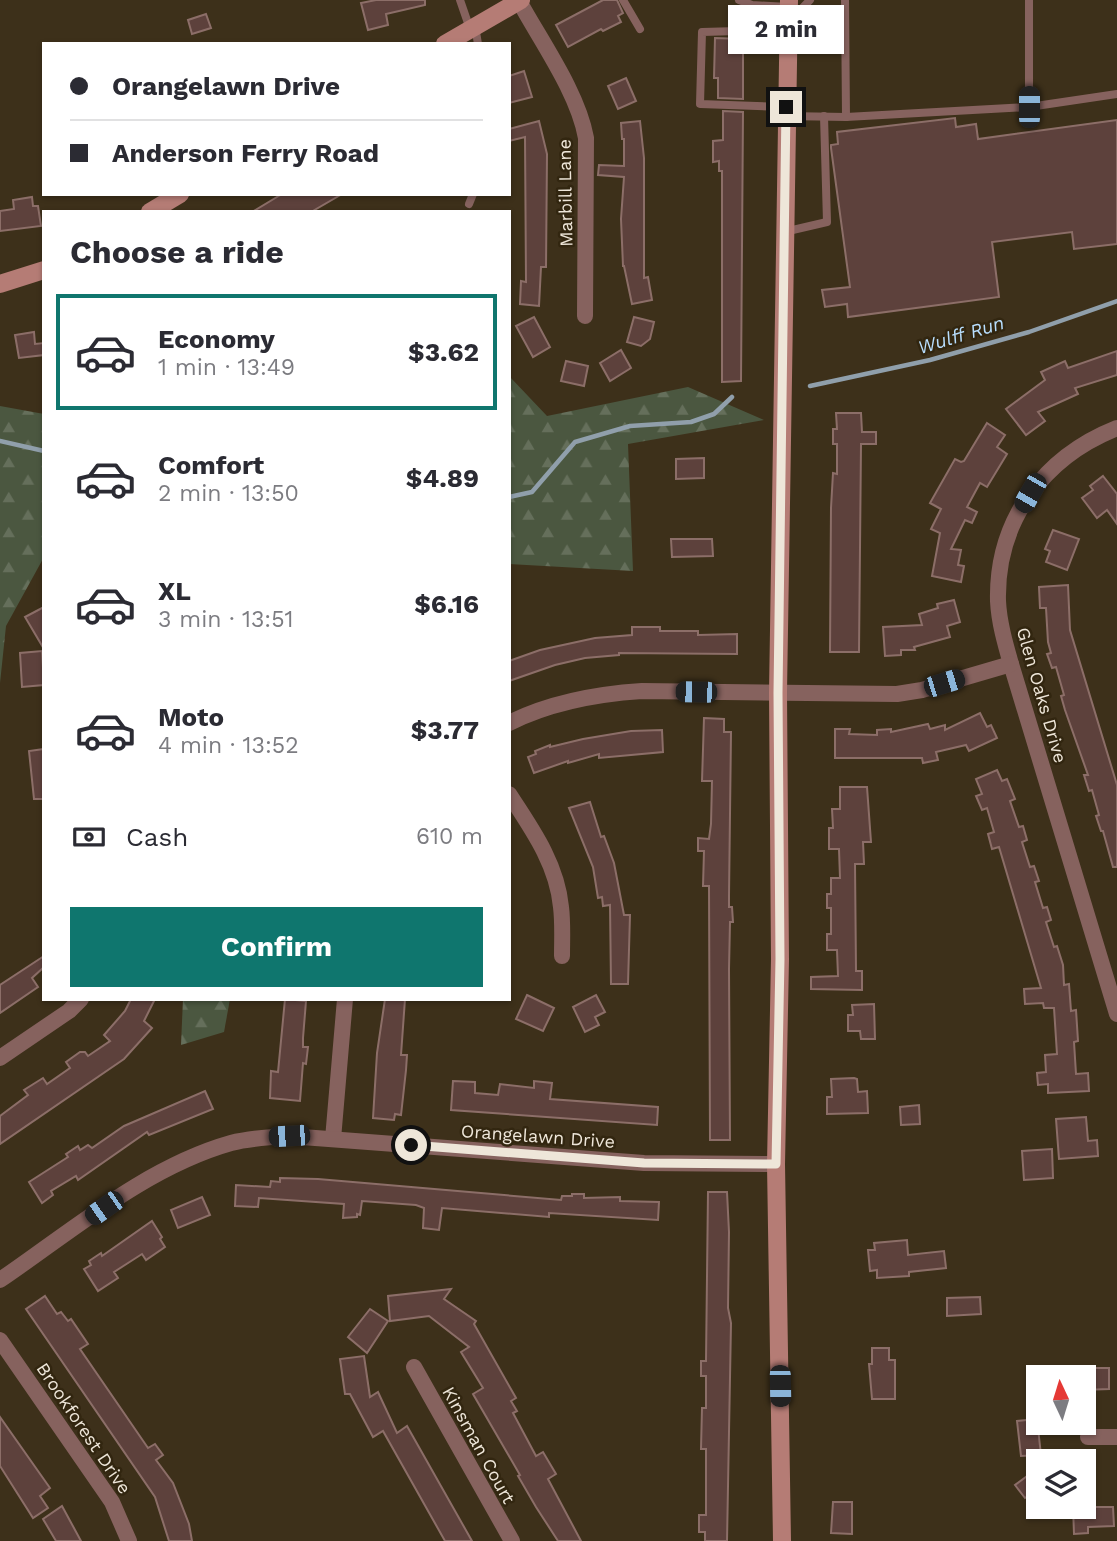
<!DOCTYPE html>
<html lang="en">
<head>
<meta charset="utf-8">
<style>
	body { margin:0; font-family:"Work Sans",sans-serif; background:#f2f2f3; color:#2b2b33; height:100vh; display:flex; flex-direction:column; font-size:26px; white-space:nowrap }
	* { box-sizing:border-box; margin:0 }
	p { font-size:23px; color:#7c7c81 }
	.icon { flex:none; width:38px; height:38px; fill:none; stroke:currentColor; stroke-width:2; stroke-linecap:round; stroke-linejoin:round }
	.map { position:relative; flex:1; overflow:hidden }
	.side { position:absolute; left:42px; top:210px; width:469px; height:791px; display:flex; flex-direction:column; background:#fff; border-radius:0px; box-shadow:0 2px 5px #0004 }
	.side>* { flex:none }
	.top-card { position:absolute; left:42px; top:42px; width:469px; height:154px; border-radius:0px; box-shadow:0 2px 5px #0004; display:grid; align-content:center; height:154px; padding:0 28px; background:#fff }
	.needle { width:46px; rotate:356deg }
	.buttons { position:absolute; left:1026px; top:1365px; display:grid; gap:14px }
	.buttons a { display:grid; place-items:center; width:70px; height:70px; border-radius:0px; background:#fff; box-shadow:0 2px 5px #0004; font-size:35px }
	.end { position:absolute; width:32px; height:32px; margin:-16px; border:9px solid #eee6d9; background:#111; box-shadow:0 0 0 4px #111 }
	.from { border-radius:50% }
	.bubble { position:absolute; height:49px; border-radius:0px; background:#fff; box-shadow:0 2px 5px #0004; font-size:23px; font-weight:700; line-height:49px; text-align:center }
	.car { position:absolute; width:21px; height:42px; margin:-21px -10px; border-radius:9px; box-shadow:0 0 5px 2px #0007; background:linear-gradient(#222 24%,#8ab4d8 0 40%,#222 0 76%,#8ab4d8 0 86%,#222 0) }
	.top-card b { display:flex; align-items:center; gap:24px; height:66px; font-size:26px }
	.top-card b+b { border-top:2px solid #e1e1e2 }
	.top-card i { width:18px; height:18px; background:#2b2b33 }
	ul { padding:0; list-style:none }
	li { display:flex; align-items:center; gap:21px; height:116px; margin:0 14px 10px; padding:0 14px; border:4px solid transparent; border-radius:0px }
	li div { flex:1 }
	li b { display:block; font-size:26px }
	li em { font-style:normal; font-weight:700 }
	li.selected { border-color:#0f766e }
	li>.icon { width:63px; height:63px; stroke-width:1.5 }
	h2 { padding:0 28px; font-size:32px; line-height:84px }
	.pay { display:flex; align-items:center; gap:18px; height:77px; padding:0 28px; font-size:26px }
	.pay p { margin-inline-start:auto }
	.button { display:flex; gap:14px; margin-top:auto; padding:14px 28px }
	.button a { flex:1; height:80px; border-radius:0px; background:#0f766e; color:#fff; font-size:28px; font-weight:700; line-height:80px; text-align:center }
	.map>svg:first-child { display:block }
</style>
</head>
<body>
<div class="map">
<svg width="1117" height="1541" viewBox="0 0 1117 1541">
	<defs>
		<pattern id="forest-firs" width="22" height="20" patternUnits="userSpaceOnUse" patternTransform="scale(1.75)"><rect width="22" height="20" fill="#4b5740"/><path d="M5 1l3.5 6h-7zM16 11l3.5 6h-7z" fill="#656f5b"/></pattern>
	</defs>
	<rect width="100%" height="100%" fill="#3d301a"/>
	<g fill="url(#forest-firs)">
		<polygon points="509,363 510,377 547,416 688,387 764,420 628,444 633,571 509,564"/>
		<polygon points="0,406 44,414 44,557 6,626 0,683"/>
		<polygon points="183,999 230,999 224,1032 181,1045"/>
	</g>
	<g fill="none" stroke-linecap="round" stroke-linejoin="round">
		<g stroke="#909fab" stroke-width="4.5">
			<polyline points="810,386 930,360 1029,332 1117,301"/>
			<polyline points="0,441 44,451"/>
			<polyline points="509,497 532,492 575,442 630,426 691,422 714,414 732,397"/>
		</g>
	</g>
	<g fill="#5d413c" stroke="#8c6e68" stroke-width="2">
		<polygon points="376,0 425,0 425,5 386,14 388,25 368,30 361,3"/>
		<polygon points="603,0 617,0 623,13 618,16 621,22 603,31 601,29 568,47 556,25"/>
		<polygon points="206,14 211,28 192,34 188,20"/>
		<polygon points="715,38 743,39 743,99 718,98 718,78 714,78"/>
		<polygon points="524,71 532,97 509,103 509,76"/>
		<polygon points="626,78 636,101 618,109 608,86"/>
		<polygon points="723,111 743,112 741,381 722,382 722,171 719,171 719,161 713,162 713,141 723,140"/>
		<polygon points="955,118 956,127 976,124 978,139 1117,120 1117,244 1074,249 1072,232 992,242 999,297 848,317 847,304 825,307 822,290 850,287 831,148 831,145 838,144 837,132"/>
		<polygon points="539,121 547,154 546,267 541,267 539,306 520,304 521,281 526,282 525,137 509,141 509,129"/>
		<polygon points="640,121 644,158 644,278 648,277 652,300 632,304 624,266 623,266 621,219 624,177 598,175 599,165 624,166 624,139 622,139 621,123"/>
		<polygon points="282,194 342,194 311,212 252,212"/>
		<polygon points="32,197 33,206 38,206 41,226 0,231 0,211 14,209 13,200"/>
		<polygon points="534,317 550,347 533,357 516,326"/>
		<polygon points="634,317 654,322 650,339 641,346 627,342"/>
		<polygon points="34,332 35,344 44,343 44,355 19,358 15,335"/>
		<polygon points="621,350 631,368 610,381 600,363"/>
		<polygon points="1117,351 1117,375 1075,388 1078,394 1038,412 1045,421 1026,435 1006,409 1045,380 1041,372 1065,361 1068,368"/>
		<polygon points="566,361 588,366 584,386 561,381"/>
		<polygon points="836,413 861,413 862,432 876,432 876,444 861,444 859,652 830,652 831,508 833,473 837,474 837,444 833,444 833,429 837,429"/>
		<polygon points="987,423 1005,435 997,447 1007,454 987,487 980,483 967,507 977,512 972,523 965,520 951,549 961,550 958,565 964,566 961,582 932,576 940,533 931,529 941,509 930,503 955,459 961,462 964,461"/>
		<polygon points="704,458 704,478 676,479 676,459"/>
		<polygon points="1103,476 1117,494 1117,524 1107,510 1097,518 1082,498 1093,490 1090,486"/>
		<polygon points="1053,530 1079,539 1067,570 1046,562 1050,551 1045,549"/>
		<polygon points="671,539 712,539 713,556 672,557"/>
		<polygon points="1068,585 1070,630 1117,785 1117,867 1113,867 1103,831 1101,831 1096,816 1099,815 1092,790 1089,791 1084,775 1088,775 1065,710 1061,696 1064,695 1056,667 1052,668 1047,654 1051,653 1048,642 1046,608 1040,608 1039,587"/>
		<polygon points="954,600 960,622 947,626 950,637 914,647 915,650 901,650 901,655 885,656 883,627 922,625 919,614 938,608 937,604"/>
		<polygon points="44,607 44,649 25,617"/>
		<polygon points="632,627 660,627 660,631 698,631 698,635 737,634 737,654 619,653 619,655 585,658 555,665 509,681 509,661 540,650 595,638 632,635"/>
		<polygon points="42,651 44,685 22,687 20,653"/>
		<polygon points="980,713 987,727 991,725 997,738 969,751 966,745 936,752 938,760 923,763 922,758 835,758 835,729 850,729 849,734 877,735 877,730 891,729 891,732 928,724 930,729 945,725 945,730"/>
		<polygon points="704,718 724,719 724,732 731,732 729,896 729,907 732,907 733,922 730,922 729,969 730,1140 710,1140 709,886 703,886 704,851 698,851 698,838 709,839 711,824 712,781 702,781"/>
		<polygon points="662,730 663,752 599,758 599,754 568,763 568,761 534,773 528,757 536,754 535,751 550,745 550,747 583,739 631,731"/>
		<polygon points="44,749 44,799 34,799 29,751"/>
		<polygon points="997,770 1002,781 1007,779 1015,799 1010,801 1019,827 1023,826 1027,840 1022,842 1030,867 1034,866 1039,881 1035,882 1043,908 1047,907 1051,920 1046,922 1054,947 1057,946 1063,965 1064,985 1069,984 1071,1011 1076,1010 1078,1041 1074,1042 1076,1074 1088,1073 1089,1091 1048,1093 1048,1084 1038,1085 1037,1073 1046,1072 1045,1055 1057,1054 1054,1008 1044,1008 1043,1003 1025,1004 1024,989 1041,988 999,847 992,849 988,834 994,832 987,808 982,810 976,796 982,794 976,779"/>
		<polygon points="840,787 867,787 871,842 863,842 864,864 855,864 856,971 862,971 862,990 811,989 811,977 838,976 837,950 827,950 827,934 831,934 831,908 827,908 827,894 831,894 831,878 840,878 839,849 829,849 829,828 833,828 832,809 840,809"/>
		<polygon points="590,802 601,837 604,836 614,863 624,915 630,915 628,984 611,984 610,905 603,906 602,897 598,898 593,867 569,808"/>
		<polygon points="44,956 44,967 32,978 38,987 0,1013 0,985"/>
		<polygon points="527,995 554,1008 543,1031 516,1019"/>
		<polygon points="596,995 605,1012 595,1017 599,1025 585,1032 573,1007"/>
		<polygon points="131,999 155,999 144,1021 152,1028 124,1059 0,1144 0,1116 28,1095 24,1090 43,1078 47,1084 70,1068 66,1062 80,1052 85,1052 88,1056 110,1041 104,1035 125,1011"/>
		<polygon points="285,999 306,1001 303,1038 303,1047 308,1047 306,1064 303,1063 300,1101 270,1098 271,1071 278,1072"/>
		<polygon points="385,999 405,999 401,1055 407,1055 406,1070 401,1115 395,1114 394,1120 373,1118 377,1053"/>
		<polygon points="874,1004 875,1039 861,1039 860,1031 848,1031 848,1015 853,1015 852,1005"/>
		<polygon points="854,1078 857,1079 858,1092 867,1091 868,1113 827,1114 827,1097 832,1097 831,1079"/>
		<polygon points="453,1081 475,1082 475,1093 498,1095 500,1084 534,1088 534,1081 552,1083 550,1099 658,1107 657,1125 451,1110"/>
		<polygon points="205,1091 213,1109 149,1135 147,1132 78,1180 76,1176 51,1191 53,1195 42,1203 29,1182 68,1157 66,1154 78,1146 80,1150 88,1145 92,1148 124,1126"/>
		<polygon points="919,1105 920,1124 901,1125 900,1107"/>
		<polygon points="1086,1117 1088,1141 1097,1140 1098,1156 1059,1159 1056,1119"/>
		<polygon points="1052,1149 1053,1178 1024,1180 1022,1151"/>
		<polygon points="280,1178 318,1179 561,1200 562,1196 572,1196 572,1194 584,1194 584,1198 620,1197 620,1201 659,1202 658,1220 549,1213 549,1217 442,1208 439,1230 423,1228 424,1208 416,1205 362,1201 360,1215 357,1214 357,1217 343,1218 344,1204 259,1198 258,1207 235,1206 236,1185 270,1187 271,1181 280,1182"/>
		<polygon points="708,1192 727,1192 729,1232 728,1308 731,1323 727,1541 705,1541 705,1532 699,1532 699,1515 706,1515 706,1449 701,1449 702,1408 706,1408 706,1376 701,1376 701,1361 706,1361"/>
		<polygon points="202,1197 210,1215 178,1228 171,1210"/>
		<polygon points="152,1221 162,1237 160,1239 165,1247 146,1260 142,1254 114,1272 118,1278 98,1291 84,1269 91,1265 89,1261 101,1253 102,1256"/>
		<polygon points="907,1240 908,1255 944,1251 946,1268 909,1272 909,1276 877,1278 877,1270 870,1271 868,1250 875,1250 874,1243"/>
		<polygon points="451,1289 444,1299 476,1321 474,1324 516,1398 511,1401 517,1411 513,1413 536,1456 543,1452 556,1474 548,1479 581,1541 558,1541 536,1507 518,1476 520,1475 473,1394 483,1388 461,1352 469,1347 429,1316 390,1321 388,1296"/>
		<polygon points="45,1296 57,1314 61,1312 68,1321 71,1319 88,1344 80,1349 148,1448 155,1444 163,1455 156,1460 173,1483 189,1524 192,1541 169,1541 155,1497 26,1309"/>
		<polygon points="980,1297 981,1314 947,1316 947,1298"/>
		<polygon points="370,1309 388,1321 367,1353 348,1337"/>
		<polygon points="872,1348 889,1348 889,1360 895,1360 895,1399 872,1399 869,1364 872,1364"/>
		<polygon points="364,1356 370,1397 378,1392 397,1433 407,1426 472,1541 445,1541 383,1431 373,1437 350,1394 345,1394 340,1359"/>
		<polygon points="1083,1368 1109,1368 1109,1389 1083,1390"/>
		<polygon points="0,1417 50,1488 40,1496 48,1508 33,1518 0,1466"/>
		<polygon points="1037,1419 1041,1455 1021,1456 1017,1421"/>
		<polygon points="1038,1468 1038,1489 1025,1498 1015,1485"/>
		<polygon points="1083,1481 1094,1481 1095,1507 1113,1507 1114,1526 1088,1527 1088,1533 1074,1534 1073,1507 1083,1507"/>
		<polygon points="833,1502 852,1502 852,1534 831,1533"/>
		<polygon points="62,1506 81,1541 56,1541 43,1519"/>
	</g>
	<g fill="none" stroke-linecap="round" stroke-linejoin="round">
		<g stroke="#86625e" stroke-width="8">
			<polyline points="460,0 470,29"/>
			<polyline points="623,0 640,29"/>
			<polyline points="739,0 752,5 788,7"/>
			<polyline points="845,0 846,117"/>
			<polyline points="790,21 810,0"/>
			<polyline points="475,26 478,44"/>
			<polyline points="786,107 700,104 702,32 738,31 787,44"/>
			<polyline points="1029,107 1029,0"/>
			<polyline points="786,116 846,117 1029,107 1117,94"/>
			<polyline points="469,204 473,194"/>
			<polyline points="784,232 827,222 824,116"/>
		</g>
		<g stroke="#86625e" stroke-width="16">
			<path d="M 519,1 C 542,43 578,93 586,138 L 585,316"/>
			<path d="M 1117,428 C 1044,457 996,520 998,601 C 999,622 1005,643 1011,664 L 1117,1014"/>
			<path d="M 509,723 C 551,702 596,694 642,691 L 897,694 L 922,690 L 1011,664"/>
			<path d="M 509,794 C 532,829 557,864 561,907 C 563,923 562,940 562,956"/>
			<polyline points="0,1058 69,1011 81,999"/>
			<polyline points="333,1139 345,999"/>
			<path d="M 0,1280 C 72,1231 146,1167 231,1143 C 250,1138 270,1137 289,1136 L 644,1163 L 776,1164"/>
			<polyline points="0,1340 112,1502 129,1541"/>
			<polyline points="414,1367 512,1541"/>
			<polyline points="1088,1437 1117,1437"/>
		</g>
		<g stroke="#b57c75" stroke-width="18">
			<polyline points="445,44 521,0"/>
			<polyline points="150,212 180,194"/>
			<polyline points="0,284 44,270"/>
			<polyline points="782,1541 776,1164 780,959 778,693 789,0"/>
		</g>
	</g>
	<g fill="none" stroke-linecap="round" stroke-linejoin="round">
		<polyline stroke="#eee6d9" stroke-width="9" points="411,1145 644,1163 776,1164 780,959 778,693 786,107"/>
	</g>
	<g text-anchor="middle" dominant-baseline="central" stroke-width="5" stroke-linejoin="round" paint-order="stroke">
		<g font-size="18" fill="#eee6d9" stroke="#322610">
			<text transform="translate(565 193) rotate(-91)">Marbill Lane</text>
			<text transform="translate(1042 695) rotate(74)">Glen Oaks Drive</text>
			<text transform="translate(538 1136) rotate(4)">Orangelawn Drive</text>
			<text transform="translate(84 1428) rotate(56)">Brookforest Drive</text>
			<text transform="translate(479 1445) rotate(61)">Kinsman Court</text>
		</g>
		<g font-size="19" font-style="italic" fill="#b8defe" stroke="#322610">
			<text transform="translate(961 335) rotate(-17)">Wulff Run</text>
		</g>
	</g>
</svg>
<div class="buttons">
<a><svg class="needle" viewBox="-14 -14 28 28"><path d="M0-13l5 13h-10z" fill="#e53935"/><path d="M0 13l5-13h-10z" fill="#7c7c81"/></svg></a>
<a><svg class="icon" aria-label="layers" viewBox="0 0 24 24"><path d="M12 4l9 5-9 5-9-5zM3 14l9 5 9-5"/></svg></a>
</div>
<i class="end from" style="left:411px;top:1145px"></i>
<i class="end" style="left:786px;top:107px"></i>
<div class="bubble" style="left:728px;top:5px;width:116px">2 min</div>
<i class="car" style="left:1029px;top:107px;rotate:0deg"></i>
<i class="car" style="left:1030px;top:493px;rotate:210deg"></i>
<i class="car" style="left:944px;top:683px;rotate:73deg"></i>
<i class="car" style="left:696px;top:692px;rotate:271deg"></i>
<i class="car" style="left:289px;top:1136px;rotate:267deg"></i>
<i class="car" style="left:104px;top:1208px;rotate:235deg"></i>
<i class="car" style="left:780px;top:1386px;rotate:179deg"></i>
<div class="top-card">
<b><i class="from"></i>Orangelawn Drive</b>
<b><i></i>Anderson Ferry Road</b>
</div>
<section class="side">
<h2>Choose a ride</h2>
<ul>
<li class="selected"><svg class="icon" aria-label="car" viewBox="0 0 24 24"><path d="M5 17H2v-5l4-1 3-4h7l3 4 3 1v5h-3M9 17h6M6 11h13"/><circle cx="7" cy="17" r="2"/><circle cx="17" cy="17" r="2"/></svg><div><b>Economy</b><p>1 min · 13:49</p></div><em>$3.62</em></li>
<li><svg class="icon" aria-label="car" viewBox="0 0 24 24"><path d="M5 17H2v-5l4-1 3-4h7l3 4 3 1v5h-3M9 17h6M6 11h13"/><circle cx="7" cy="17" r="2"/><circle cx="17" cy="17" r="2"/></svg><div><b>Comfort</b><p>2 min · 13:50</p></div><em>$4.89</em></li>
<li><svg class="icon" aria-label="car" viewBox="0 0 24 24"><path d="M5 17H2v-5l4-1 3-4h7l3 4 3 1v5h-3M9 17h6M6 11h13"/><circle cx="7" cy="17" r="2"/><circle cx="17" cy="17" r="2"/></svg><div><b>XL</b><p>3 min · 13:51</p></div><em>$6.16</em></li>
<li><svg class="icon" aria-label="car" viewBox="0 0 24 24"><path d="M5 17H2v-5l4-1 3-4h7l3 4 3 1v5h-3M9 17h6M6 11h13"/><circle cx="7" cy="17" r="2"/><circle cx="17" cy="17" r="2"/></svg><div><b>Moto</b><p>4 min · 13:52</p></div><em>$3.77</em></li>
</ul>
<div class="pay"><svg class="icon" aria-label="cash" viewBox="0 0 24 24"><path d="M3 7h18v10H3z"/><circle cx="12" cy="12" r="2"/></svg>Cash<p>610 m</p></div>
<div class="button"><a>Confirm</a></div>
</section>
</div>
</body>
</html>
